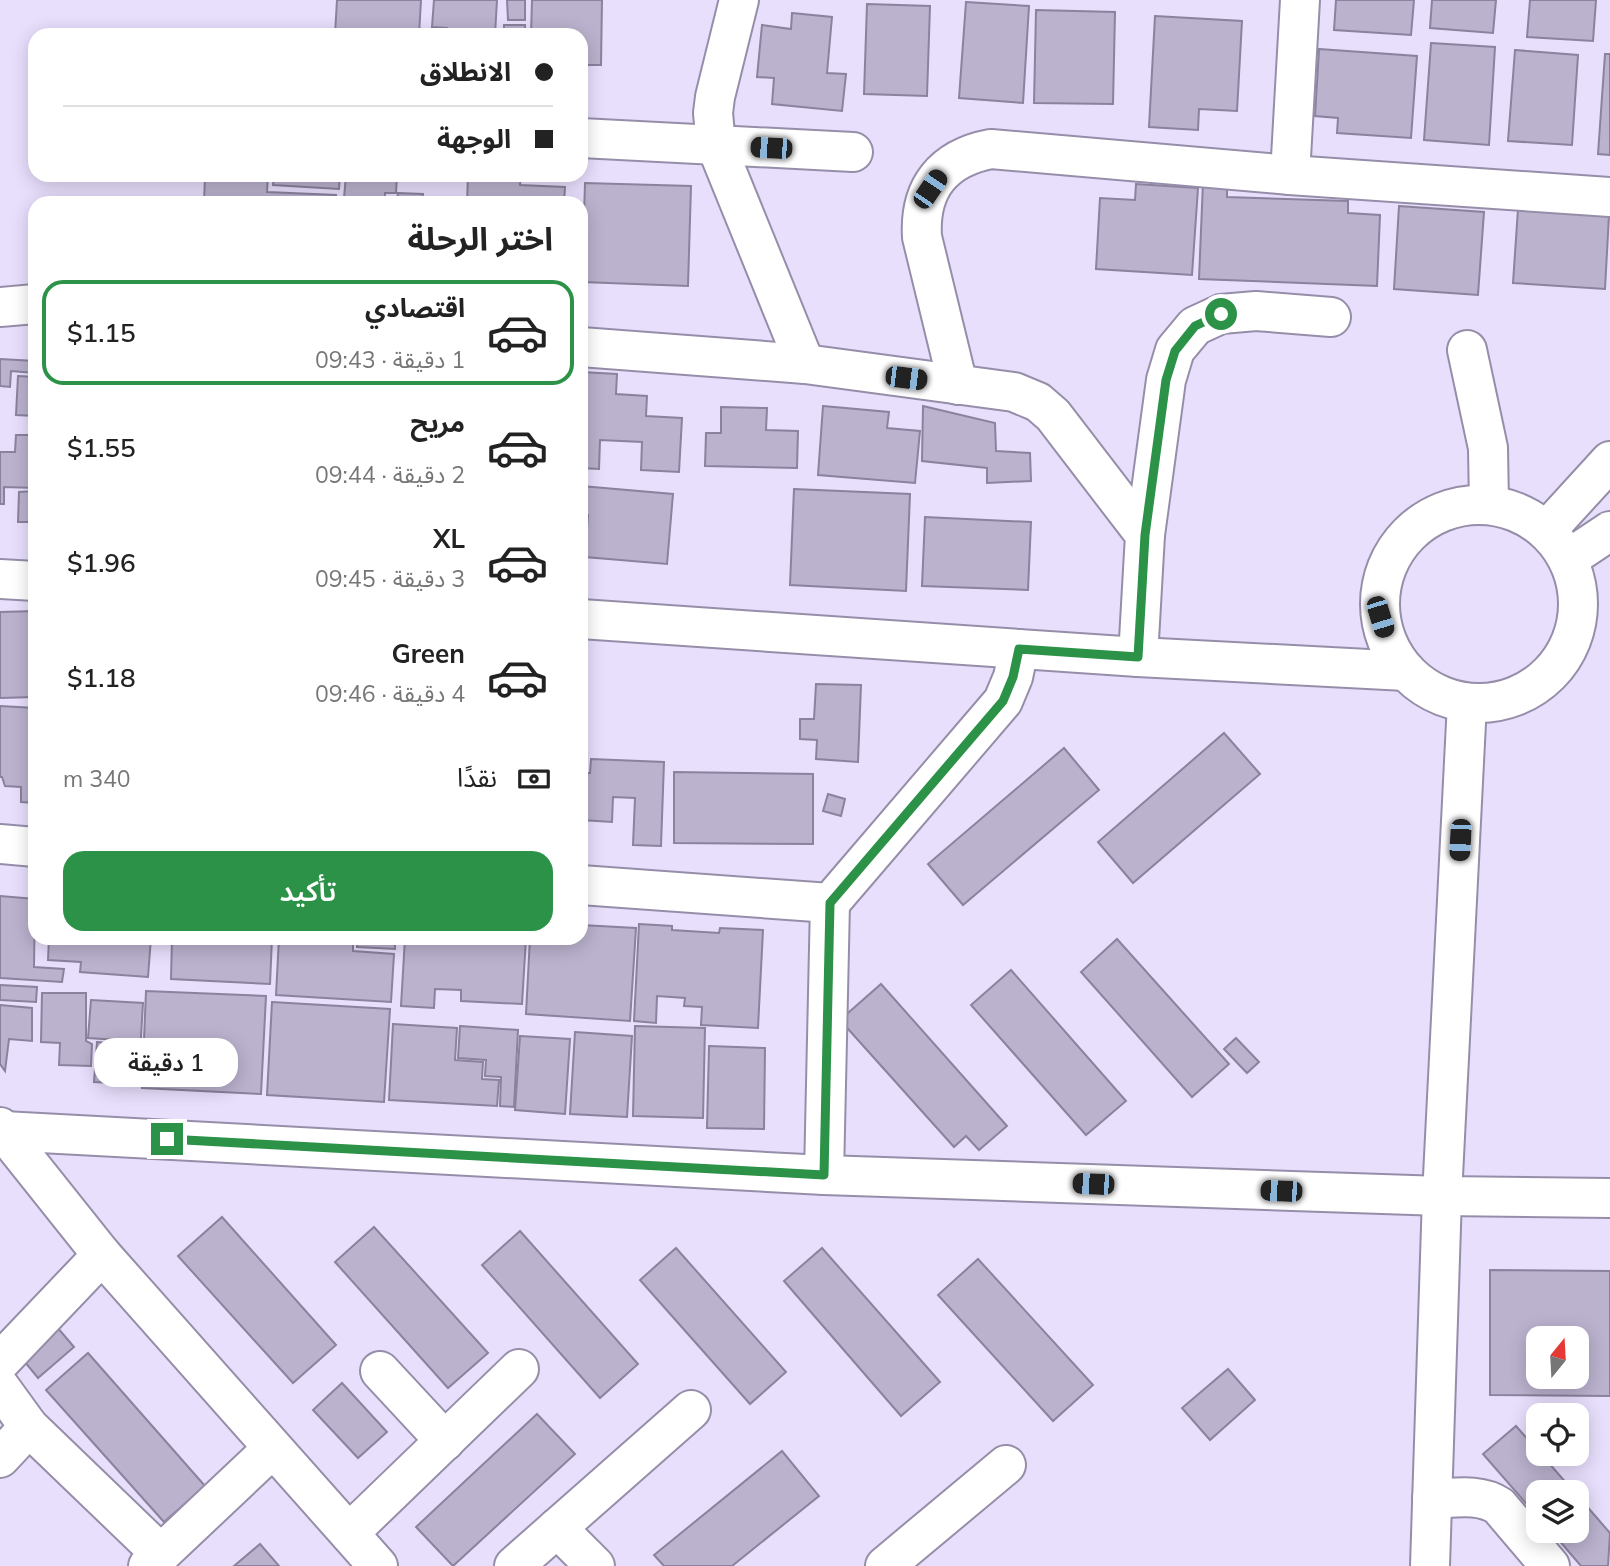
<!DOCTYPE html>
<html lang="ar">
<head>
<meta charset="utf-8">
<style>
	body { margin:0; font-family:Mulish,"Noto Sans Arabic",sans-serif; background:#f6f6f6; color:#222; direction:rtl; height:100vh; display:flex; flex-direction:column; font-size:26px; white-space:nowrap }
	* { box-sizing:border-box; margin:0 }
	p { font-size:23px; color:#767676 }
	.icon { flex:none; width:38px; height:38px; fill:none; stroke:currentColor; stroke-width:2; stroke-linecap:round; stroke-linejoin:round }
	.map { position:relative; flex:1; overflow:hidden; direction:ltr }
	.panel { position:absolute; left:28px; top:196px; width:560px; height:749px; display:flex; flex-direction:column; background:#fff; border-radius:21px; box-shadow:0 4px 18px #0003; direction:rtl }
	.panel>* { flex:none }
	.banner { position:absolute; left:28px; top:28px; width:560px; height:154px; border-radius:21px; box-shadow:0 4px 18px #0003; direction:rtl; display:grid; align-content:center; height:154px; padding:0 35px; background:#fff }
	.needle { width:46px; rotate:18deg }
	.tools { position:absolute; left:1526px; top:1326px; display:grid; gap:14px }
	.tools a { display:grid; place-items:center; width:63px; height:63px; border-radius:14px; background:#fff; box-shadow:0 4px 18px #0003; font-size:35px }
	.end { position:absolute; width:32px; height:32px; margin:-16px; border:9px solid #2b9248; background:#fff; box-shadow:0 0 0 4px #fff }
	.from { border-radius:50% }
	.bubble { position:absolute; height:49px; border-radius:21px; background:#fff; box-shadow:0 4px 18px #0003; font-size:23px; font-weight:600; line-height:49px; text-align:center; direction:rtl }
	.car { position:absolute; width:21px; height:42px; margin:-21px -10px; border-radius:9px; box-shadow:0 0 5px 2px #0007; background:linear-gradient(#222 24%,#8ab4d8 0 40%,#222 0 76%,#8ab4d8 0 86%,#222 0) }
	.banner b { display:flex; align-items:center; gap:24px; height:66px; font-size:26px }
	.banner b+b { border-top:2px solid #e0e0e0 }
	.banner i { width:18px; height:18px; background:#222 }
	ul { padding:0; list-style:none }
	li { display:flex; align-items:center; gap:21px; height:105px; margin:0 14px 10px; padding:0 21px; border:4px solid transparent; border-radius:21px }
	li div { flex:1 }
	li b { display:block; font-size:26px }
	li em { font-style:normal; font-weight:600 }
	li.on { border-color:#2b9248 }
	li>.icon { width:63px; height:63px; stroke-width:1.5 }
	h2 { padding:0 35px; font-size:32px; line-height:84px }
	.pay { display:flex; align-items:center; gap:18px; height:77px; padding:0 35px; font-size:26px }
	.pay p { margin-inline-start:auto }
	.button { display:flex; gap:14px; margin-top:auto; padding:14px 35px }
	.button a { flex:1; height:80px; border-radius:21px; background:#2b9248; color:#fff; font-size:28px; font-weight:600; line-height:80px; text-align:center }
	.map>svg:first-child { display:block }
</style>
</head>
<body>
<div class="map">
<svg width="1610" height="1566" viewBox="0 0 1610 1566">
	<rect width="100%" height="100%" fill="#e8dffd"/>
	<g fill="#bbb2ce" stroke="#8b829d" stroke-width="2" fill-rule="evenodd">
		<polygon points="337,0 421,0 419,35 335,34"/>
		<polygon points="434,0 497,0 495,35 446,35 447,28 432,27"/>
		<polygon points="507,0 525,0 525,20 508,20"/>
		<polygon points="532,0 602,0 601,65 581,65 581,35 531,35"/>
		<polygon points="1336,0 1414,0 1411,35 1334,30"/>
		<polygon points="1432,0 1496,0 1493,33 1430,28"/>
		<polygon points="1530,0 1596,0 1593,41 1527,37"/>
		<polygon points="966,2 1029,6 1023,103 959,98"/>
		<polygon points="867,4 930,6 927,96 864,94"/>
		<polygon points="1036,10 1115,12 1113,104 1034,103"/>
		<polygon points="792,13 832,17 827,73 846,74 842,111 772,104 774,78 757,77 762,25 791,29"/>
		<polygon points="1155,16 1242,21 1237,111 1199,109 1198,130 1149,127"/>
		<rect x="504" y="25" width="21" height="10"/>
		<polygon points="311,29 331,30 330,35 310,35"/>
		<polygon points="1431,43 1495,47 1489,145 1424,140"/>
		<polygon points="1319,49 1417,56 1411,138 1337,133 1338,118 1315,116"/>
		<polygon points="1515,50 1578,55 1572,145 1508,141"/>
		<polygon points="1605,54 1610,54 1610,155 1598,154"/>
		<polygon points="205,175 268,175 267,192 336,195 335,203 204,203"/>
		<polygon points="274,175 340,175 339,189 273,185"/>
		<polygon points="346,175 397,175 396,193 385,193 385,200 344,198"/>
		<polygon points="468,175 521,175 520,185 565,187 564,203 467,203"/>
		<polygon points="1203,182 1227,184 1227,197 1348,201 1348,213 1380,215 1377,286 1199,279"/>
		<polygon points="585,183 691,186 688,286 582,282"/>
		<polygon points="1136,184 1198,188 1192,275 1096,269 1100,198 1135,200"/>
		<polygon points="398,193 423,194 422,203 379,203 379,200 397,201"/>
		<polygon points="1399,206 1484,212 1478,295 1394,289"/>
		<polygon points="1518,209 1609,215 1605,289 1513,283"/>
		<polygon points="0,359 35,361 34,373 11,371 10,387 0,386"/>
		<polygon points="581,372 617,374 616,394 647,396 646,416 682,418 679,472 641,470 642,442 600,440 599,469 581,468"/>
		<polygon points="18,376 35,377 35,416 16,415"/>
		<polygon points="823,406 889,412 887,428 920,431 915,483 818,475"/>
		<polygon points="923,406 995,423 996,451 1030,453 1031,481 987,483 987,468 922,461"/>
		<polygon points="721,407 767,408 766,430 798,431 797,468 705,466 706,433 721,433"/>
		<polygon points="16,435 35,435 35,488 4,487 4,504 0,504 0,452 15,452"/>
		<polygon points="581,486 673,494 667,564 585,557 588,515 581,515"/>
		<polygon points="794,489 910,494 906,591 790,585"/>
		<polygon points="35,491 35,522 18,522 19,492"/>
		<polygon points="925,517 1031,522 1028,590 922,586"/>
		<polygon points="35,611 35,697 0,698 0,612"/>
		<polygon points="816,684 861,685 858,762 816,759 817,740 800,739 800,719 814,719"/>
		<polygon points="0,706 35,708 35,803 21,802 21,787 5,786 2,777 0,777"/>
		<polygon points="1224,733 1260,774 1133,883 1098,842"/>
		<polygon points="1064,748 1099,790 963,905 928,864"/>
		<polygon points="591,759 664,762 661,846 633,845 635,798 613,797 612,822 581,820 581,773 590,773"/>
		<polygon points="674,772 813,774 813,844 674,843"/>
		<polygon points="828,794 845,799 841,816 823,811"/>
		<polygon points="0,896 35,899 34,967 64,969 62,982 0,978"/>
		<polygon points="639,924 672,926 672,930 719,933 720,928 763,930 758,1028 701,1025 702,1007 684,1006 685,998 657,996 656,1023 634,1021"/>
		<polygon points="581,925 636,928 630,1021 526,1014 530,938 581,938"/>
		<polygon points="49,938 151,938 148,977 80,972 81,962 48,960"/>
		<polygon points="172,938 272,938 270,984 171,979"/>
		<polygon points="279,938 353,938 353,951 394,954 391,1002 276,995"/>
		<polygon points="357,938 395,938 395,949 357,947"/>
		<polygon points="405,938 526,938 522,1004 461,1001 461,990 435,989 434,1008 401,1006"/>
		<polygon points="1117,939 1229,1064 1192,1097 1081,972"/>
		<polygon points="1011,970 1126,1101 1086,1135 971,1005"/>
		<polygon points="881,984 1007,1126 979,1150 966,1136 954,1147 840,1020"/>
		<polygon points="0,985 37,987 36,1002 0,1000"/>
		<polygon points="146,991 266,996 261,1094 142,1088"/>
		<polygon points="42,993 86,993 86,1041 92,1044 91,1066 59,1065 60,1043 41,1042"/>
		<polygon points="91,1000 143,1003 138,1086 115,1084 118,1040 88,1038"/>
		<polygon points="272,1002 390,1009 384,1102 267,1095"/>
		<polygon points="0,1005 32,1008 32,1041 9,1039 5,1071 0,1064"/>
		<polygon points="393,1024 457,1028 455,1060 483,1062 482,1079 499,1080 497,1106 389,1100"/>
		<polygon points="460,1026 518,1030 514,1107 500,1106 501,1077 485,1076 486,1060 458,1058"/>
		<polygon points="635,1026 705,1028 703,1118 633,1116"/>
		<polygon points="575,1032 632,1036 627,1117 570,1114"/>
		<polygon points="520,1036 570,1039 565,1114 515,1110"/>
		<polygon points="1236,1038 1259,1062 1247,1073 1224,1049"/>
		<polygon points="97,1042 117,1044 114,1083 94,1082"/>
		<polygon points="709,1046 765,1048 764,1129 707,1128"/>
		<polygon points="222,1217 336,1345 293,1383 178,1256"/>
		<polygon points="374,1227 488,1353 448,1388 335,1262"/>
		<polygon points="520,1231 638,1364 600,1398 482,1265"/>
		<polygon points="676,1248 786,1372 750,1404 640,1280"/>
		<polygon points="822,1248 940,1382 901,1416 784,1281"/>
		<polygon points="978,1259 1093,1385 1053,1421 938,1295"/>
		<path d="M 1490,1270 L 1610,1271 L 1610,1396 L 1490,1395 ZM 1538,1339 L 1577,1339 L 1577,1377 L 1538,1377 Z"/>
		<polygon points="51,1320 74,1347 38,1378 15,1350"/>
		<polygon points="88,1353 205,1486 164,1522 46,1390"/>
		<polygon points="1228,1369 1255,1400 1210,1440 1182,1408"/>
		<polygon points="342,1383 387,1432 358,1458 313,1410"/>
		<polygon points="537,1414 575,1454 453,1566 416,1527"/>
		<polygon points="1516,1426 1538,1451 1538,1454 1541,1454 1575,1493 1538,1493 1538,1517 1483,1454"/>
		<polygon points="782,1451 819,1496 732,1566 664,1566 654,1555"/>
		<polygon points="1577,1495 1610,1533 1608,1566 1581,1566 1551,1531 1577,1531"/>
		<polygon points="260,1544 279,1566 234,1566"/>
	</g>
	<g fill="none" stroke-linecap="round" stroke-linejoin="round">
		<defs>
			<g id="minor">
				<polyline points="739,0 715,97 713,113 716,145 805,364"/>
				<polyline points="581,138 853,152"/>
				<polyline points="1290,175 1300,0"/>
				<polyline points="0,307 35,304"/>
				<polyline points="581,347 805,364 1014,392 1038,402 1053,415 1145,535 1138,657"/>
				<polyline points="1467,350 1488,448 1489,505"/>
				<path d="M 958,385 L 922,237 C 919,188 943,158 991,149 L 1290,175 L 1610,197"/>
				<circle cx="1479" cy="604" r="99"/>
				<polyline points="1547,530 1610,461"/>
				<polyline points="1145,535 1166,380 1175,350 1195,326 1221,314 1256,311 1331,317"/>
				<polyline points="1568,559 1610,531"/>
				<polyline points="0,579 35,581"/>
				<polyline points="581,619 1138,657 1406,671"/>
				<polyline points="0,844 35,847"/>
				<polyline points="581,885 830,903 1003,701 1013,677 1019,649"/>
				<polyline points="0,1127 102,1255 378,1566"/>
				<polyline points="3,1131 824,1175 830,903"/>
				<polyline points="824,1175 1442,1196 1610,1198"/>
				<polyline points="0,1362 102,1255"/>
				<polyline points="380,1371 445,1441"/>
				<polyline points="0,1387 29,1427 161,1554"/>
				<polyline points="0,1458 29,1427"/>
				<path d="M 1432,1499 C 1455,1498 1480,1493 1499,1506 L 1550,1566"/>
				<polyline points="557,1528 595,1566"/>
				<polyline points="349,1533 519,1369"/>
				<polyline points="148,1566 272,1449"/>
				<polyline points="514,1566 691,1410"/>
				<polyline points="885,1566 1006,1465"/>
				<polyline points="1430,1566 1442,1196 1467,703"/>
			</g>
		</defs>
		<use href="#minor" stroke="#968ea9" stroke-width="42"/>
		<use href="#minor" stroke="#fff" stroke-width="38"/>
	</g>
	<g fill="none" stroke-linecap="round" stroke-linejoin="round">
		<polyline stroke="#2b9248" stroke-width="9" points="167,1139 824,1175 830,903 1003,701 1013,677 1019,649 1138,657 1145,535 1166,380 1175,351 1195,326 1221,314"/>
	</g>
</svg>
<div class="tools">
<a><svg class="needle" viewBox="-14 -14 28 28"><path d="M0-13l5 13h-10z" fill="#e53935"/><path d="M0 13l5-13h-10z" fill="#767676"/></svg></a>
<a><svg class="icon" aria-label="locate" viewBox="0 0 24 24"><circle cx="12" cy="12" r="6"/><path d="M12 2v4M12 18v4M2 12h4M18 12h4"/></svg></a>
<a><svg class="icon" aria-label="layers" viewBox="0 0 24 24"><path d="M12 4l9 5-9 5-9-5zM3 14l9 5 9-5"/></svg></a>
</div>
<i class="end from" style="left:1221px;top:314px"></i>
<i class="end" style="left:167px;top:1139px"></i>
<div class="bubble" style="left:94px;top:1038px;width:144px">1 دقيقة</div>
<i class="car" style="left:771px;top:148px;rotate:273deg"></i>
<i class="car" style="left:930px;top:189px;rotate:34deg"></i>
<i class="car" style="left:906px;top:378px;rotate:97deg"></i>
<i class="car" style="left:1380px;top:617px;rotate:163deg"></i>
<i class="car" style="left:1460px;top:840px;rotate:183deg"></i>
<i class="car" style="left:1093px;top:1184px;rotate:272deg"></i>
<i class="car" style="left:1281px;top:1191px;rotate:272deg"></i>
<div class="banner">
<b><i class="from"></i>الانطلاق</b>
<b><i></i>الوجهة</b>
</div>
<section class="panel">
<h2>اختر الرحلة</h2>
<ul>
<li class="on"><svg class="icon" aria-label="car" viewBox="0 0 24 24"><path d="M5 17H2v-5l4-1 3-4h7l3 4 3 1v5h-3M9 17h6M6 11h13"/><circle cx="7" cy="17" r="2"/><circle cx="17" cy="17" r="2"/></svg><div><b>اقتصادي</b><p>1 دقيقة · 09:43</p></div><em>$1.15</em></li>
<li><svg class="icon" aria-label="car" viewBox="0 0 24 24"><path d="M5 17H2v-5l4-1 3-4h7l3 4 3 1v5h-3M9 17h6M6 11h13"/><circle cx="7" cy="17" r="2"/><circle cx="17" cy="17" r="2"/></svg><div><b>مريح</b><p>2 دقيقة · 09:44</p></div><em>$1.55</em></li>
<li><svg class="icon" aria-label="car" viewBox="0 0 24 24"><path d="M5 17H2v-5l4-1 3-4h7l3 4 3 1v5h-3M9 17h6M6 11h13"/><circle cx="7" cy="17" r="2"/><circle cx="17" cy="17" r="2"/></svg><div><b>XL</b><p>3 دقيقة · 09:45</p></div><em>$1.96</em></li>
<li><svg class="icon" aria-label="car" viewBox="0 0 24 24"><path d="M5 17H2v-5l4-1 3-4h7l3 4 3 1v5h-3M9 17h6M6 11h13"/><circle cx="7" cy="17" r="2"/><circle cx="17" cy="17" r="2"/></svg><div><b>Green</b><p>4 دقيقة · 09:46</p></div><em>$1.18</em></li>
</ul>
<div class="pay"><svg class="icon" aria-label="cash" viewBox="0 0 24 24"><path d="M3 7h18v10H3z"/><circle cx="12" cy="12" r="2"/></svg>نقدًا<p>340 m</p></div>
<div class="button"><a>تأكيد</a></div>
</section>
</div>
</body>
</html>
